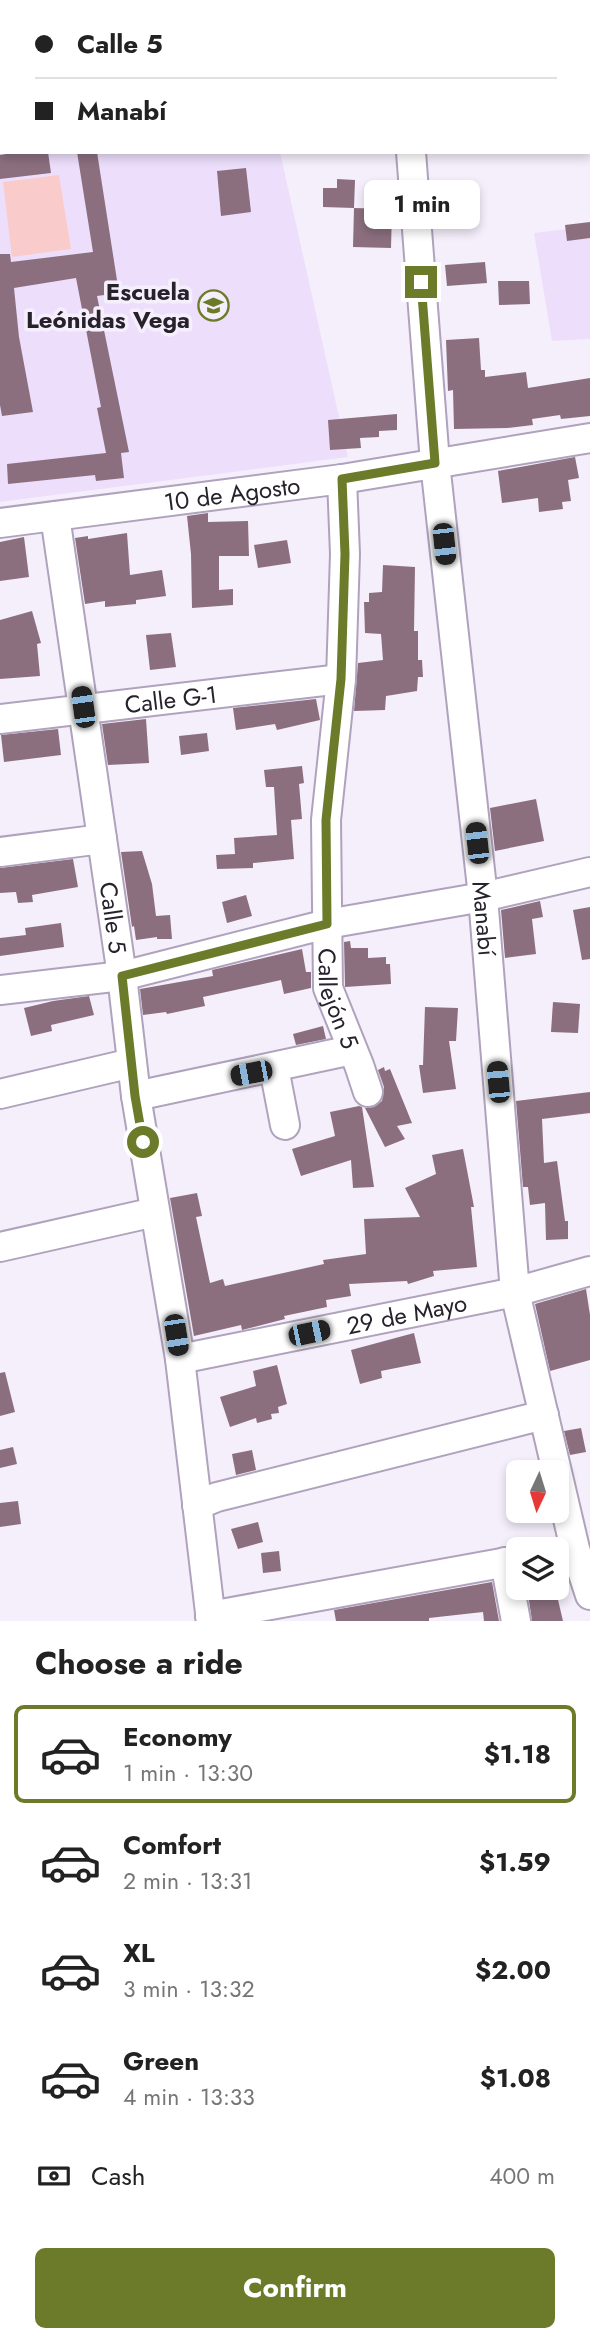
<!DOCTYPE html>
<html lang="en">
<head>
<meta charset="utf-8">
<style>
	body { margin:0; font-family:Jost,sans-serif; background:#f2f2f2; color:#222; height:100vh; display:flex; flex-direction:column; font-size:26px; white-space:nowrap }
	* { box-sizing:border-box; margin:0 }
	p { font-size:23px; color:#767676 }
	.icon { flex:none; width:38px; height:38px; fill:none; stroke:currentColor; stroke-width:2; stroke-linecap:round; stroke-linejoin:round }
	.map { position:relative; height:1621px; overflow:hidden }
	.details { display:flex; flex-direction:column; background:#fff; flex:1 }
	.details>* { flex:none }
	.banner { position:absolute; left:0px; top:0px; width:592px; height:154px; box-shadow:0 4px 10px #0003; display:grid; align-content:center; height:154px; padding:0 35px; background:#fff }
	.needle { width:46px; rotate:184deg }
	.tools { position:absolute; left:506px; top:1460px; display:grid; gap:14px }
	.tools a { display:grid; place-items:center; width:63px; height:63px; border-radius:10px; background:#fff; box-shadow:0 4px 10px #0003; font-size:35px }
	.end { position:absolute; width:32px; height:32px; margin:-16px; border:9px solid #6b7b2a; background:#fff; box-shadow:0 0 0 4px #fff }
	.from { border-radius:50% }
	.bubble { position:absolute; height:49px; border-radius:10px; background:#fff; box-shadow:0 4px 10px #0003; font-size:23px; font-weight:700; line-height:49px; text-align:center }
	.car { position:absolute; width:21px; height:42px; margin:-21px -10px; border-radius:9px; box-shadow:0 0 5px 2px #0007; background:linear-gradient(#222 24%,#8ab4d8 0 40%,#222 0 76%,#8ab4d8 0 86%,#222 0) }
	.banner b { display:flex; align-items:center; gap:24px; height:66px; font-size:26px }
	.banner b+b { border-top:2px solid #e0e0e0 }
	.banner i { width:18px; height:18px; background:#222 }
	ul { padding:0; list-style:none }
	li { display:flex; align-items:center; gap:21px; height:98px; margin:0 14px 10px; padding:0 21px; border:4px solid transparent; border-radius:10px }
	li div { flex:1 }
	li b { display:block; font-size:26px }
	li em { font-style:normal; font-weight:700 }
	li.active { border-color:#6b7b2a }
	li>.icon { width:63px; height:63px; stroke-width:1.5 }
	h2 { padding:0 35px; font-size:32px; line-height:84px }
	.pay { display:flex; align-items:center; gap:18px; height:77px; padding:0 35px; font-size:26px }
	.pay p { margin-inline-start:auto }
	.button { display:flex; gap:14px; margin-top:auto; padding:14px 35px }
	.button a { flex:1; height:80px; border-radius:10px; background:#6b7b2a; color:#fff; font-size:28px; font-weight:700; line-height:80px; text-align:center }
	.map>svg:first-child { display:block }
</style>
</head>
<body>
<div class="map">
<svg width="590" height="1621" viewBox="0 0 590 1621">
	<rect width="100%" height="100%" fill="#f5effb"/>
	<g fill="#eddffc">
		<polygon points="0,130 2,130 2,152 280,152 348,457 0,502"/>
		<polygon points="590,226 590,339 552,341 534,233"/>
	</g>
	<polygon fill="#facbcb" points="59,175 71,249 12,257 3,182"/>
	<g fill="#8b6f7f">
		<polygon points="19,152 48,152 51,173 0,179 0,155"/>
		<polygon points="77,152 97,152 119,293 97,296 129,452 121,453 124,478 96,481 95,475 8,484 7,464 106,453 97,408 101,407 76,278 14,288 19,337 33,412 2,416 0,405 0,254 10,254 11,262 93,252"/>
		<polygon points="246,168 251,212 221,216 217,171"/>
		<polygon points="337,179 355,180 354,208 323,207 323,188 337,188"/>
		<polygon points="354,208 392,209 391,248 353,247"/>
		<polygon points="590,222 590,238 567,241 565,225"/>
		<polygon points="485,262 487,283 447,286 445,265"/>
		<polygon points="498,281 529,281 530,304 499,305"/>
		<polygon points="479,338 481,370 485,370 485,377 526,372 528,388 590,378 590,416 561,419 560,415 532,419 533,425 507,428 454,429 453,390 448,391 446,340"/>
		<polygon points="397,414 397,430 379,431 379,437 360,438 361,448 330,450 328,420"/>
		<polygon points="575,457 579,478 568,480 571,501 562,502 563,509 539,512 538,498 502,503 498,471"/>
		<polygon points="208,513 208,522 248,521 249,556 219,556 219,590 233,589 233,605 192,608 191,554 187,516"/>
		<polygon points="127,533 130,575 162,570 166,596 136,600 136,604 105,607 105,601 85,604 75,538 88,536 88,539"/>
		<polygon points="24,537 29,577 0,581 0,542"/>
		<polygon points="287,540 291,563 258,568 254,545"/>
		<polygon points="383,565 415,567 414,631 418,631 418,660 422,660 423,677 418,677 417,691 386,696 385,710 354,711 358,663 383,660 381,634 365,633 364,602 369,602 369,593 382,592"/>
		<polygon points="32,611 41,643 37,644 40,676 0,679 0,620"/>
		<polygon points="171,633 176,667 150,670 146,635"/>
		<polygon points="316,699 320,720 277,730 275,724 236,730 233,708"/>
		<polygon points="146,719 149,763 108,765 102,724"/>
		<polygon points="58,729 61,755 4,762 1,735"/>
		<polygon points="207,733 209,751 181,755 179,736"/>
		<polygon points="302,766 304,783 299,784 302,819 291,820 294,859 253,863 253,868 217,869 216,855 235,854 234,838 277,835 274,787 266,787 264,770"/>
		<polygon points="536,799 544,841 495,851 490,808"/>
		<polygon points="142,851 152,884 156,916 170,915 172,939 157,939 157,937 136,940 134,926 132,927 121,852"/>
		<polygon points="73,859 78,887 32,895 33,902 18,903 16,892 0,893 0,868"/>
		<polygon points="246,895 252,916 227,923 222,902"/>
		<polygon points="540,901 543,917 532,919 536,954 505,958 501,910"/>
		<polygon points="590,907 590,959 582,960 573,910"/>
		<polygon points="61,923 64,947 0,956 0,938 26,935 25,928"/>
		<polygon points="350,941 351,948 368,948 368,958 386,957 386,964 390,964 391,984 345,987 344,942"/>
		<polygon points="302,949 306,972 311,972 311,988 284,994 281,980 203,997 205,1006 167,1014 166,1012 143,1015 140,989 213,976 212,970"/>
		<polygon points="89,996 94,1015 51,1025 52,1031 31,1036 24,1008 53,1001"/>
		<polygon points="553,1002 580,1004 578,1033 551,1032"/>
		<polygon points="425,1007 458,1008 456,1041 449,1041 456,1089 423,1093 419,1065 423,1065"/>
		<polygon points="323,1026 326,1039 296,1045 293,1034"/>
		<polygon points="384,1067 385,1071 390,1069 412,1123 397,1126 405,1139 385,1147 365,1108 374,1107 382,1101 384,1087 378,1070"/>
		<polygon points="590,1092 590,1113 542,1119 544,1163 557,1161 565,1221 568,1221 568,1239 546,1240 545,1203 530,1205 528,1187 523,1187 516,1101"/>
		<polygon points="359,1106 362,1107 374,1187 353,1188 351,1160 301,1176 292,1149 335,1136 330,1112"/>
		<polygon points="463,1149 474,1207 471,1207 477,1267 433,1271 434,1276 408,1284 407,1281 349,1284 351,1296 326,1300 327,1307 284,1316 285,1319 242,1330 241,1325 194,1336 170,1198 197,1193 202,1216 196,1217 210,1283 223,1279 225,1286 324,1264 323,1260 366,1254 364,1219 420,1217 405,1188 436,1174 432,1155"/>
		<polygon points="586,1289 590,1315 590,1360 550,1371 535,1304"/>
		<polygon points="414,1333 421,1363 381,1371 382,1378 360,1384 351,1350"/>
		<polygon points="277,1365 287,1404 278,1407 279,1413 271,1414 272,1419 257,1423 256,1418 230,1427 220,1397 256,1386 253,1371"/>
		<polygon points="5,1372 15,1412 0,1416 0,1373"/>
		<polygon points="581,1428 586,1452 570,1455 564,1431"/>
		<polygon points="13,1447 17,1464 0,1468 0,1450"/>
		<polygon points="252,1450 256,1470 236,1475 232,1454"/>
		<polygon points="18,1501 21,1524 0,1527 0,1503"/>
		<polygon points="258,1522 263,1542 238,1549 231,1529"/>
		<polygon points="279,1551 281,1571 263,1573 261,1553"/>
		<polygon points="492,1582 499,1621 484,1621 483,1612 429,1618 429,1621 336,1621 334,1610"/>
		<polygon points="527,1587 555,1587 563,1621 532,1621"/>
	</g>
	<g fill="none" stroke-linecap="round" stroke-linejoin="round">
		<defs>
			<g id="minor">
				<polyline points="149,0 149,2"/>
				<polyline points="401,0 401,2"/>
				<polyline points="0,105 2,105"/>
				<path id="s1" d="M 411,152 L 435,463 L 483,897 L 515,1292 L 575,1549 L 590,1595"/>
				<path id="s2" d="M 342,479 L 345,554 L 341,679 L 326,820 L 328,988 L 359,1065 L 368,1092"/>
				<path id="s3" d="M 55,516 L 122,976 L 136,1096 L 180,1359 L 211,1621"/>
				<path id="s4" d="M 0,523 L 342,479 L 590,438"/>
				<path id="s5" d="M 0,719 L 341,679"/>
				<polyline points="0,852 102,839"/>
				<polyline points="0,990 122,976 327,924 483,897 590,872"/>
				<polyline points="274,1068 285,1125"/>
				<polyline points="0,1094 132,1063"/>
				<polyline points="136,1096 352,1050"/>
				<polyline points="0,1247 155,1212"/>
				<path id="s6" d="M 180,1359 L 515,1292 L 590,1271"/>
				<polyline points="197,1505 217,1497 544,1415"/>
				<polyline points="505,1562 516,1621"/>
				<polyline points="210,1616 518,1560"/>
			</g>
		</defs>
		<use href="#minor" stroke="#b0a2bd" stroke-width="32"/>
		<use href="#minor" stroke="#fff" stroke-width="28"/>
	</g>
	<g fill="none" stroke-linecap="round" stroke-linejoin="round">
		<polyline stroke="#6b7b2a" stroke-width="9" points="143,1142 135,1096 122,976 327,924 326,820 341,679 345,554 342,479 435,463 421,282"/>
	</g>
	<defs>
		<symbol id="school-ring" viewBox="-11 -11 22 22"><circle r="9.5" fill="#f5effb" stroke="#6b7b2a" stroke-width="1.5"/><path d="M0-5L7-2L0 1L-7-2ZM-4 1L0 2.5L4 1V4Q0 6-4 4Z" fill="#6b7b2a"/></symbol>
	</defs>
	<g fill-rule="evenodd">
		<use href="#school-ring" x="196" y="288" width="35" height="35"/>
	</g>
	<g text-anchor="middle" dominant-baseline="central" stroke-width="7" stroke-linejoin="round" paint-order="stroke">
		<g font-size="24" font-weight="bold" fill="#27212c" stroke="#f5effb" text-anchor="end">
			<text x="190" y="291">Escuela<tspan x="190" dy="28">Leónidas Vega</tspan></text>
		</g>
		<g font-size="24" fill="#27212c" stroke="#f5effb">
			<text stroke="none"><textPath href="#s4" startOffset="234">10 de Agosto</textPath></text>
			<text stroke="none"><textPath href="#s5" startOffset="172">Calle G-1</textPath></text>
			<text stroke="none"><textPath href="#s3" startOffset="406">Calle 5</textPath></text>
			<text stroke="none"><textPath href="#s1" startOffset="770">Manabí</textPath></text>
			<text stroke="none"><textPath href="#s2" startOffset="522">Callejón 5</textPath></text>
			<text stroke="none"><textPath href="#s6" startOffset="231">29 de Mayo</textPath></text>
		</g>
	</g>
</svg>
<div class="tools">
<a><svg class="needle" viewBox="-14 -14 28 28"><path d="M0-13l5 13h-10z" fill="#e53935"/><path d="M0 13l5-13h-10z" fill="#767676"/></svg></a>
<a><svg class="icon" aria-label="layers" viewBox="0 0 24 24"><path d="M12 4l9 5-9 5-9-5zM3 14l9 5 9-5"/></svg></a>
</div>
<i class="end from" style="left:143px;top:1142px"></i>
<i class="end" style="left:421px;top:282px"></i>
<div class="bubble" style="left:364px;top:180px;width:116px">1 min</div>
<i class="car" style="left:444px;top:544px;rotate:174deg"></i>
<i class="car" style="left:83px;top:707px;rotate:352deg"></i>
<i class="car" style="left:477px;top:843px;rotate:354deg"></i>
<i class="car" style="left:251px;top:1073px;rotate:259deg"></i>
<i class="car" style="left:498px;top:1082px;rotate:355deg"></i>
<i class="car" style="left:309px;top:1333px;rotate:78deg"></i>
<i class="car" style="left:176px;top:1335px;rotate:171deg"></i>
<div class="banner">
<b><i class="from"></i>Calle 5</b>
<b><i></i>Manabí</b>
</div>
</div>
<section class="details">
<h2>Choose a ride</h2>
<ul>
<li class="active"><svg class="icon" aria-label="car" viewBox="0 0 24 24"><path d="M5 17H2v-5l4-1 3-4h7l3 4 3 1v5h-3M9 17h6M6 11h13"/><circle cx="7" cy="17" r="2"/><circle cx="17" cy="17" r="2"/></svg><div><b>Economy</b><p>1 min · 13:30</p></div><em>$1.18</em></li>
<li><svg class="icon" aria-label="car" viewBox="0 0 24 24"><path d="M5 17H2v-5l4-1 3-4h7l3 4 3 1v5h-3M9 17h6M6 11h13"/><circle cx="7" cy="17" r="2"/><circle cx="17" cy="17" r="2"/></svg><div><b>Comfort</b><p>2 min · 13:31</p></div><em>$1.59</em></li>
<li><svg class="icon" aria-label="car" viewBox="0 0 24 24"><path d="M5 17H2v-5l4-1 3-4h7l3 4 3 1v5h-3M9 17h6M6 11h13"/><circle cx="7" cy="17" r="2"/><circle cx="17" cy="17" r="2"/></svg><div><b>XL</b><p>3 min · 13:32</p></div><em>$2.00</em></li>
<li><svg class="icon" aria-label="car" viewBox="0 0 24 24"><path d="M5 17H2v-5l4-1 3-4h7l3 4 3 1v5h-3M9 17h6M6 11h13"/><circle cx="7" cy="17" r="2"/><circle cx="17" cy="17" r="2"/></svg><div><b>Green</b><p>4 min · 13:33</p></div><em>$1.08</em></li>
</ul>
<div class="pay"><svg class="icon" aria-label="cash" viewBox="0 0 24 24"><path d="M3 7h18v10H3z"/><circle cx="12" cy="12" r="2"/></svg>Cash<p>400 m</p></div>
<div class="button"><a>Confirm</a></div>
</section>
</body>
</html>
